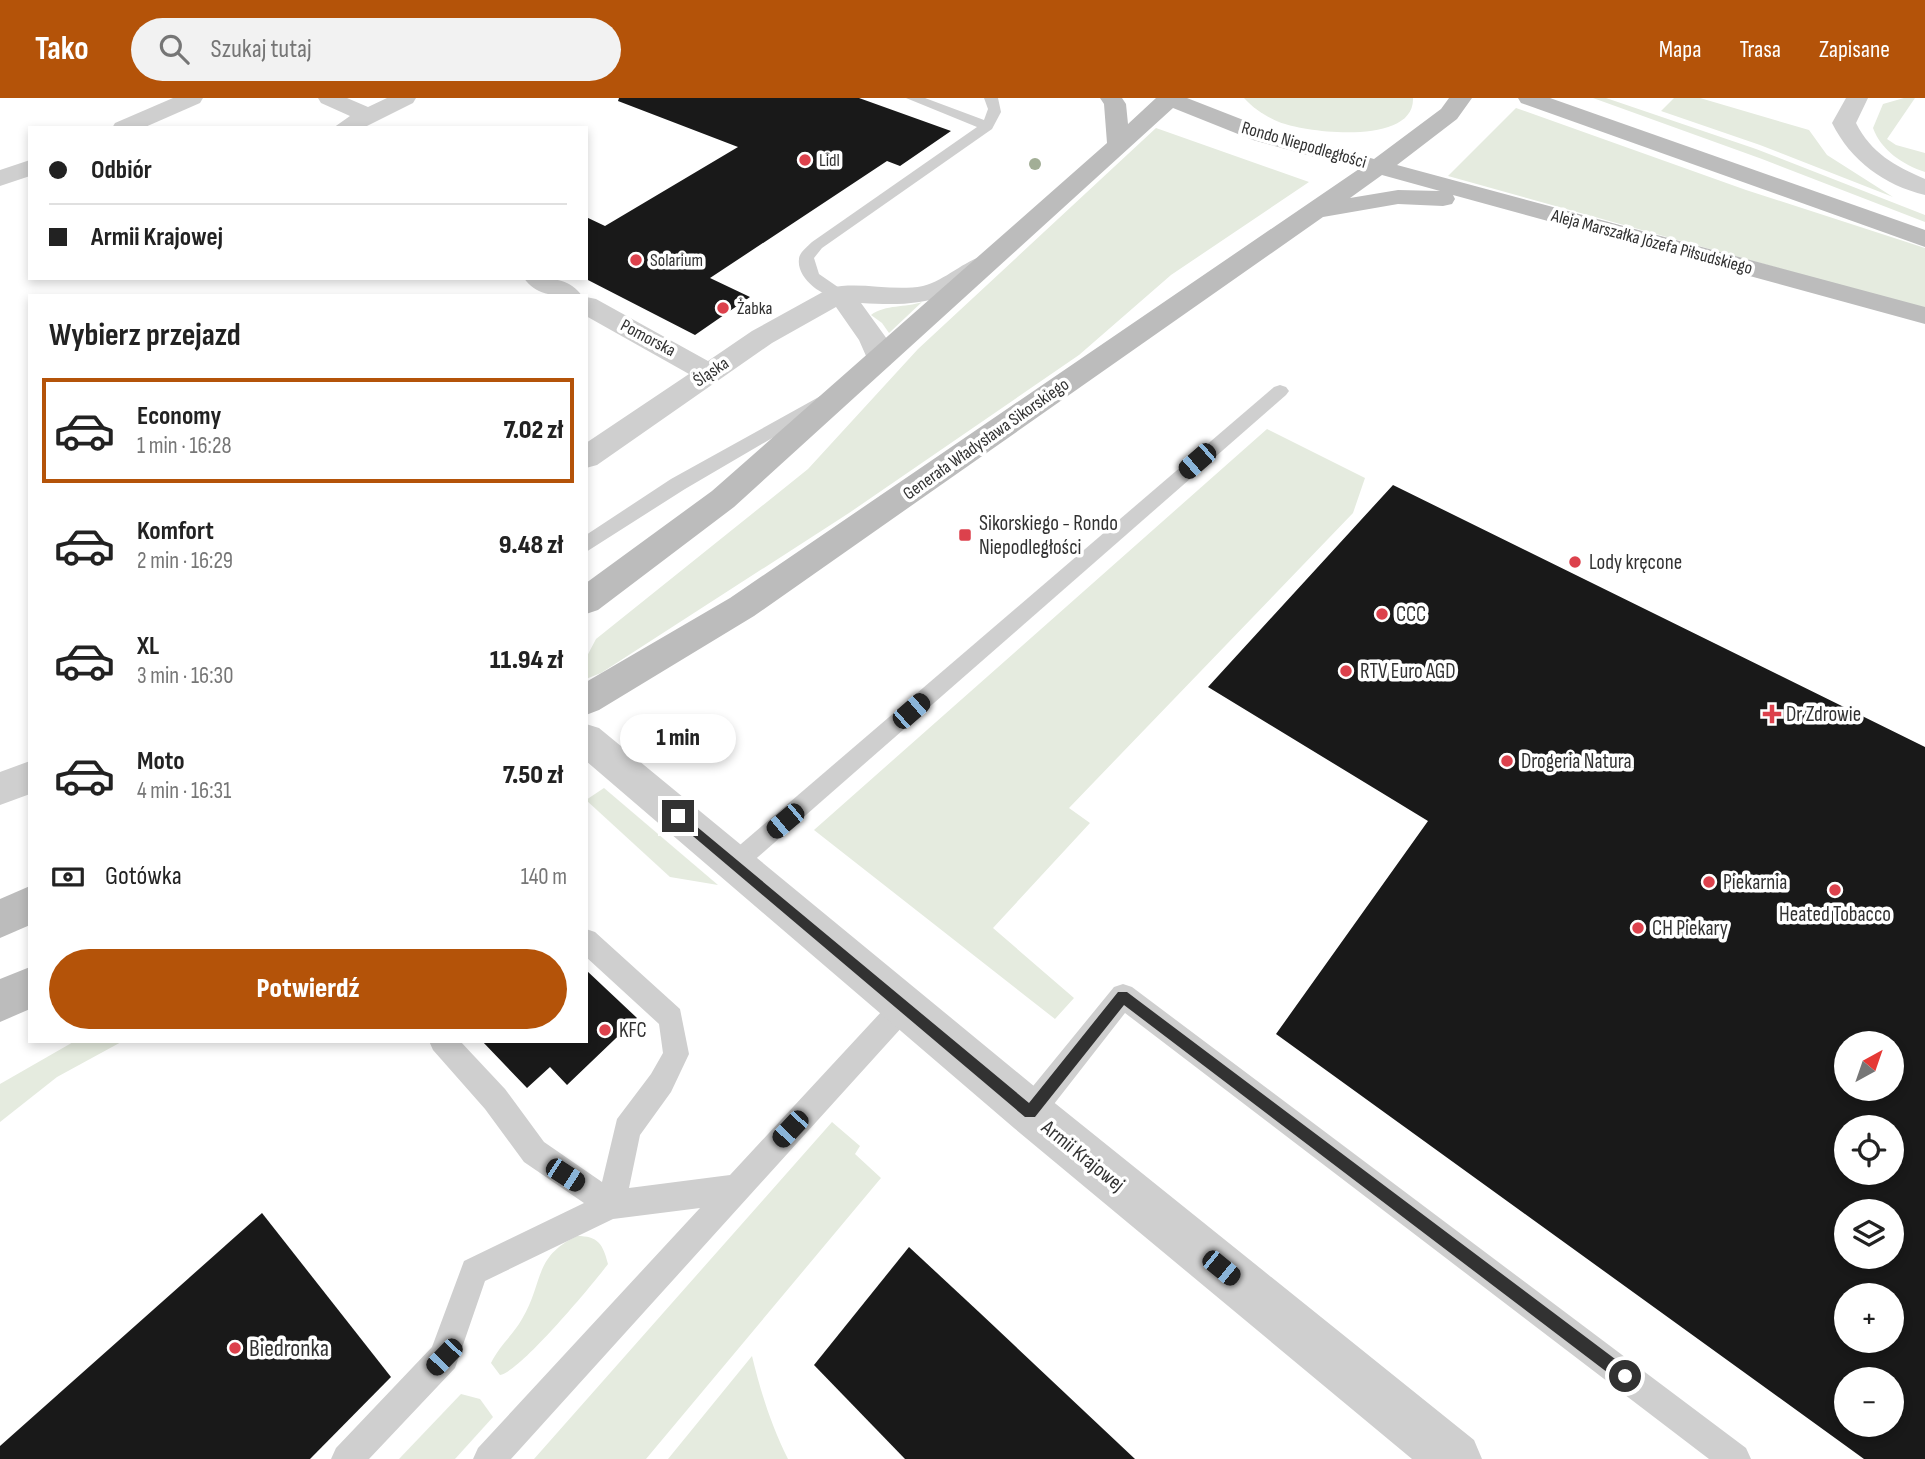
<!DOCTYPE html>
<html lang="pl">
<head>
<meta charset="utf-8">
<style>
	body { margin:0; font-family:"Sofia Sans Condensed",sans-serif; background:#f2f2f2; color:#222; height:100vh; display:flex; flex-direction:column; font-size:26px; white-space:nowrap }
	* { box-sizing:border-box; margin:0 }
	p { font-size:23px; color:#767676 }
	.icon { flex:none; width:38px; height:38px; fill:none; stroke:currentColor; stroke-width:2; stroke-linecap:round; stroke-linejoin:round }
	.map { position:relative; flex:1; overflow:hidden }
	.details { position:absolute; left:28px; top:196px; width:560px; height:749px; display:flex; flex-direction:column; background:#fff; border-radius:0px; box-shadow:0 4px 10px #0003 }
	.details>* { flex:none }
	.banner { position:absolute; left:28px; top:28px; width:560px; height:154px; border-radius:0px; box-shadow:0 4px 10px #0003; display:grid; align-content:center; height:154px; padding:0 21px; background:#fff }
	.needle { width:46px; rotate:40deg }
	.fabs { position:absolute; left:1834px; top:933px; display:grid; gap:14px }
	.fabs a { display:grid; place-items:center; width:70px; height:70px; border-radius:50%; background:#fff; box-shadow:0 4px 10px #0003; font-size:35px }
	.end { position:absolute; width:32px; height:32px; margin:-16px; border:9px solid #323232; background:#fff; box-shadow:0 0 0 4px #fff }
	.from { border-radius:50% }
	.bubble { position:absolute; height:49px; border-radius:24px; background:#fff; box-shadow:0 4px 10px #0003; font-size:23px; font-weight:800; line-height:49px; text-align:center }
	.car { position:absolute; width:21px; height:42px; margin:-21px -10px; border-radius:9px; box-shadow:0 0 5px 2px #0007; background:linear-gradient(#222 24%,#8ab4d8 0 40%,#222 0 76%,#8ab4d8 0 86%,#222 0) }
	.banner b { display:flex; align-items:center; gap:24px; height:66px; font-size:26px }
	.banner b+b { border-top:2px solid #e0e0e0 }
	.banner i { width:18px; height:18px; background:#222 }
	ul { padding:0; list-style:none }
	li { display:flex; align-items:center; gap:21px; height:105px; margin:0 14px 10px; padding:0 7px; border:4px solid transparent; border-radius:0px }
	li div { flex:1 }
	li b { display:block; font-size:26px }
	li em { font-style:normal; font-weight:800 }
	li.on { border-color:#b45309 }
	li>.icon { width:63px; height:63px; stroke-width:1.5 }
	h2 { padding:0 21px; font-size:32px; line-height:84px }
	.pay { display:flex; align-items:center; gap:18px; height:77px; padding:0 21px; font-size:26px }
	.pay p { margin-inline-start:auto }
	.cta { display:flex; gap:14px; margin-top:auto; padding:14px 21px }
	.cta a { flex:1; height:80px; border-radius:42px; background:#b45309; color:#fff; font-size:28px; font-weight:800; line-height:80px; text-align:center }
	header { display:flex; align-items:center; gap:42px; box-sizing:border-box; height:98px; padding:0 35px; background:#b45309; color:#fff }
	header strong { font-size:33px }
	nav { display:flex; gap:38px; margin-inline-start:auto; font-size:24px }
	.search { width:490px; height:63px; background:#f2f2f2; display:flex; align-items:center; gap:18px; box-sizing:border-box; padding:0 24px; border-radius:38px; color:#767676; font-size:26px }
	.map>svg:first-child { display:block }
</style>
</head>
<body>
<header>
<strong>Tako</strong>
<div class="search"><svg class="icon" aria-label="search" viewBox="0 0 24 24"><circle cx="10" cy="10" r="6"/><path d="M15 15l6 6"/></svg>Szukaj tutaj</div>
<nav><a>Mapa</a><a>Trasa</a><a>Zapisane</a></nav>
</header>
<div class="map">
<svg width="1925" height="1361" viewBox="0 0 1925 1361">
	<rect width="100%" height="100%" fill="#fff"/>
	<g fill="#e5ebdf">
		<path d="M 1244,0 L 1413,0 C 1415,48 1306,35 1279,24 C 1265,18 1254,11 1244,0 Z"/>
		<polygon points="1593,0 1606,0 1756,51 1925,117 1925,124 1762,61"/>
		<polygon points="1674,0 1700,0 1809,32 1827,57 1893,99 1760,47 1661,13"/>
		<path d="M 1904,0 L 1915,0 L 1887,41 L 1896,47 L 1925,55 L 1925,74 C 1903,67 1881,52 1873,30 L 1883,6 Z"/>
		<polygon points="1516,10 1746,92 1925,150 1925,211 1448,78"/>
		<polygon points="1156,30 1309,84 1171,177 1079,257 849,415 601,575 586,581 586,560 596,541 808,371 918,251"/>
		<path d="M 922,204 L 889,235 L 882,225 L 871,217 C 886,206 905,210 922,204 Z"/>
		<polygon points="1267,331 1365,380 1353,415 1069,710 1090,725 993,830 1074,900 1055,921 814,732"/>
		<polygon points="604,690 718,787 670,779 586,702"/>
		<polygon points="75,943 123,943 57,979 0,1024 0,986"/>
		<polygon points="832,1024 860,1048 855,1056 881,1080 646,1361 534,1361"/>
		<path d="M 577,1138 C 598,1138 603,1146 608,1166 C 593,1186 520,1274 500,1277 L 491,1265 C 499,1248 513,1237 522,1221 C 544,1184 533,1159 577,1138 Z"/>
		<path d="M 752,1258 C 761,1295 771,1327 788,1361 L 668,1361 Z"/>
		<polygon points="461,1296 480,1301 493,1319 455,1361 399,1361"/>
	</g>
	<g fill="#191919" fill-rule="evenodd">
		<polygon points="619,0 859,0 951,33 900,68 887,63 710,180 750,199 695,237 586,181 586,119 605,128 738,49 618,3"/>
		<path d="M 1393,387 L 1925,649 L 1925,1361 L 1864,1361 L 1276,936 L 1428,723 L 1208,589 ZM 1846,945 L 1892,945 L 1892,990 L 1846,990 ZM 1846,1029 L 1892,1029 L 1892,1074 L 1846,1074 ZM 1846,1113 L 1892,1113 L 1892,1158 L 1846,1158 ZM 1846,1197 L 1892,1197 L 1892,1242 L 1846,1242 ZM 1846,1281 L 1892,1281 L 1892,1326 L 1846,1326 Z"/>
		<polygon points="586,872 637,920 567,987 550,969 527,990 482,943 586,943"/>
		<polygon points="262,1115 391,1279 310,1361 0,1361 0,1348"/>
		<polygon points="909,1149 980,1215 1135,1361 905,1361 814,1267"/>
	</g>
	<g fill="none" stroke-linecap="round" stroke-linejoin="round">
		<g fill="#cfcfcf" fill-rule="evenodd">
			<path d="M 906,0 L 925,0 L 984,22 L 988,11 L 984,0 L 998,0 L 1001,14 L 992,31 L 822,150 L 814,160 L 819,176 L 848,196 L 846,199 C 828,204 796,182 799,161 C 799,155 807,149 812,144 L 977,29 Z"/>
			<polygon points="1280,287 1286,289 1289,293 1286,297 743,772 735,776 727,772 723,765 727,758 1274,289"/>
			<polygon points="826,295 835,301 832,305 685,391 586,454 586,437 671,381"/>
			<polygon points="586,831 595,834 680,911 689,956 671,994 640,1037 629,1090 730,1077 895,899 904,896 913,899 917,908 913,917 511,1361 473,1361 478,1350 700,1110 613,1121 485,1183 455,1270 369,1361 331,1361 336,1350 432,1249 464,1163 584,1105 524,1064 485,1011 433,952 429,943 460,943 505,991 544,1044 602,1084 617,1021 651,976 663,955 659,926 586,859"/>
			<polygon points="1123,886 1132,889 1746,1350 1751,1361 1709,1361 1125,915 1040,1024 1030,1028 1020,1024 1016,1014 1020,1004 1114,889"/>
		</g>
		<g fill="#cfcfcf" fill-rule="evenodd">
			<polygon points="173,0 203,0 200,5 143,30 112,30 115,25"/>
			<polygon points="318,0 347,0 368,9 387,0 416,0 413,5 363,30 333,30 350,18 321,5"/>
			<path d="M 1846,0 L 1868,0 L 1856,25 C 1871,55 1895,68 1925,81 L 1925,97 C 1884,87 1851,63 1832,25 Z"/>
			<polygon points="30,62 30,78 0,88 0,72"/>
			<path d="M 986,157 L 995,159 L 999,165 L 995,171 C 944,203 922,209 861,205 L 887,241 L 894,261 L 890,267 L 880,270 L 870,267 L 859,242 L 836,209 L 772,245 L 597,367 L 586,370 L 586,345 L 689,276 L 586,218 L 586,199 L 596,201 L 708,263 L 752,233 L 830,190 C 860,183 892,194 923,188 C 946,182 963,163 986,157 Z"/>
			<path d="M 524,180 C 545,180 569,178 582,198 C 561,198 537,200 524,180 Z"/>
			<polygon points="586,626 599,630 1046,998 1474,1342 1482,1361 1412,1361 1014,1030 586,663"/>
			<polygon points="30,663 30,696 0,707 0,674"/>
		</g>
		<g fill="#bcbcbc" fill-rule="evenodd">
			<path d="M 1100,0 L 1122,0 L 1126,6 L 1128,26 L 1156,0 L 1187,0 L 1269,32 L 1374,61 L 1441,11 L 1449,0 L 1472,0 L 1457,21 L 1397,67 L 1925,209 L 1925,226 L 1453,97 L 1455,101 L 1452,106 L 1443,108 L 1398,106 L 1323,119 L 754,518 L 599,612 L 586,617 L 586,584 L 730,500 L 1359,71 L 1253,42 L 1173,10 L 734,409 L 598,512 L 586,516 L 586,485 L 712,393 L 1107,45 L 1104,6 ZM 1382,77 L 1440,93 L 1398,92 L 1350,100 Z"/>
			<polygon points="1518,0 1550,0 1925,132 1925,149 1521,5"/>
			<polygon points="30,788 30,827 0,840 0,801"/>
			<polygon points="30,869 30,911 0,924 0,881"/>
		</g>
	</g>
	<circle fill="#a2ae96" cx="1035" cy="66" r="6"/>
	<polygon fill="#323232" points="678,713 1029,1005 1118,894 1127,894 1631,1273 1633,1278 1631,1284 1625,1286 1620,1284 1124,907 1035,1019 1025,1019 674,722 674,715"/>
	<g fill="#dc414c" stroke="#fff" stroke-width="2.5">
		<circle cx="805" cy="62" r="7"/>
		<circle cx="636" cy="162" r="7"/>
		<circle cx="723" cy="210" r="7"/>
		<rect x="958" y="430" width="14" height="14" rx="3.5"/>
		<circle cx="1575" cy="464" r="7"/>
		<circle cx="1382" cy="516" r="7"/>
		<circle cx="1346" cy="573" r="7"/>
		<path d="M1768.5 605.5h7v7h7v7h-7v7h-7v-7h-7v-7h7z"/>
		<circle cx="1507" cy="663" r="7"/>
		<circle cx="1709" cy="784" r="7"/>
		<circle cx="1835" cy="792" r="7"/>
		<circle cx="1638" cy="830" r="7"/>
		<circle cx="605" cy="932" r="7"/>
		<circle cx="235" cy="1250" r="7"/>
	</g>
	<g text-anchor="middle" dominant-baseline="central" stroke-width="7" stroke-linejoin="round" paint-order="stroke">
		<g font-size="18" fill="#323232" stroke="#fff">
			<text transform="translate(1304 47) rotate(16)">Rondo Niepodległości</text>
			<text transform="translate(1652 144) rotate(15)">Aleja Marszałka Józefa Piłsudskiego</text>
			<text transform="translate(648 240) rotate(28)">Pomorska</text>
			<text transform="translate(711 274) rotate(-34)">Śląska</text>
			<text transform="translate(986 341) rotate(-35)">Generała Władysława Sikorskiego</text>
		</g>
		<g font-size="18" fill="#323232" stroke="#fff" text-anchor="start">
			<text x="819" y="62">Lidl</text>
			<text x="650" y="162">Solarium</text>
			<text x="737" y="210">Żabka</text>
		</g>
		<g font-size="21" fill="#323232" stroke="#fff" text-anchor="start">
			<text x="979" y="425">Sikorskiego - Rondo<tspan x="979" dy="24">Niepodległości</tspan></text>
			<text x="1589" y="464">Lody kręcone</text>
			<text x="1396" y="516">CCC</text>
			<text x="1360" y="573">RTV Euro AGD</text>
			<text x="1786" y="616">Dr Zdrowie</text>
			<text x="1521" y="663">Drogeria Natura</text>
			<text x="1723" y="784">Piekarnia</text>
			<text x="1835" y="816" text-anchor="middle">Heated Tobacco</text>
			<text x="1652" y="830">CH Piekary</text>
			<text x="619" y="932">KFC</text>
		</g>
		<g font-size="21" fill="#323232" stroke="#fff">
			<text transform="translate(1083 1058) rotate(39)">Armii Krajowej</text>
		</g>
		<g font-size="24" fill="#323232" stroke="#fff" text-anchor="start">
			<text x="249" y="1250">Biedronka</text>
		</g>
	</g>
</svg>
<div class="fabs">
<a><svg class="needle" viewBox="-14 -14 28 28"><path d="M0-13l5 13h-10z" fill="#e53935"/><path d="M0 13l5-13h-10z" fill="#767676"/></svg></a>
<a><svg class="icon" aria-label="locate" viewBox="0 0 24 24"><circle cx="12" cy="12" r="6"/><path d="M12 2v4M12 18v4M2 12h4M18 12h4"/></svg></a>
<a><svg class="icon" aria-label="layers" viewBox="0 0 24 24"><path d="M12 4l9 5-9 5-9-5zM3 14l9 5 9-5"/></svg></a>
<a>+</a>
<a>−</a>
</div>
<i class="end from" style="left:1625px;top:1278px"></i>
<i class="end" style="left:678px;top:718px"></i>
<div class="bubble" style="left:620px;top:616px;width:116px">1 min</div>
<i class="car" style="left:1197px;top:363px;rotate:229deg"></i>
<i class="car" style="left:911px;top:613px;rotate:49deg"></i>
<i class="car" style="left:785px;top:723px;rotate:230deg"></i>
<i class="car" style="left:790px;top:1031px;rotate:223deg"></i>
<i class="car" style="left:565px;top:1077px;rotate:123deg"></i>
<i class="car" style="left:1221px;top:1170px;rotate:129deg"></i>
<i class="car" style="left:444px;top:1259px;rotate:224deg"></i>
<div class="banner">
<b><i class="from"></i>Odbiór</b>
<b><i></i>Armii Krajowej</b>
</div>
<section class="details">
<h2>Wybierz przejazd</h2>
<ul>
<li class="on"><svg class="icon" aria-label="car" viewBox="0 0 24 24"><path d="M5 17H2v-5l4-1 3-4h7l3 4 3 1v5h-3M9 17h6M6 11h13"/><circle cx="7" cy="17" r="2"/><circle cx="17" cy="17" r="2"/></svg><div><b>Economy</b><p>1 min · 16:28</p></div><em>7.02 zł</em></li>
<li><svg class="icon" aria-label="car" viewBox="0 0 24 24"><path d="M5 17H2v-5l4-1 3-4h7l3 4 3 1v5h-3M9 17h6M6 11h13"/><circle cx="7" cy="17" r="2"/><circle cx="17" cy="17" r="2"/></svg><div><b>Komfort</b><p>2 min · 16:29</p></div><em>9.48 zł</em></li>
<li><svg class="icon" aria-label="car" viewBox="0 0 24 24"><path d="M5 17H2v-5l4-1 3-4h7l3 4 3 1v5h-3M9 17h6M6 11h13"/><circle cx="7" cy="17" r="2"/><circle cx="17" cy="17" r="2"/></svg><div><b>XL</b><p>3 min · 16:30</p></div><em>11.94 zł</em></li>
<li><svg class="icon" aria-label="car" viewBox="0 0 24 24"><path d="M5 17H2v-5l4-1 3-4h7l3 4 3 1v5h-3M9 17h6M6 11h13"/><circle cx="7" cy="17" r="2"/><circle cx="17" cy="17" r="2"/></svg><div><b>Moto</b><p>4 min · 16:31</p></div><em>7.50 zł</em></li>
</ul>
<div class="pay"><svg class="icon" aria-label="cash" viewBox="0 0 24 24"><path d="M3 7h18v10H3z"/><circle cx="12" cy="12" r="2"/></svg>Gotówka<p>140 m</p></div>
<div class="cta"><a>Potwierdź</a></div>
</section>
</div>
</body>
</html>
